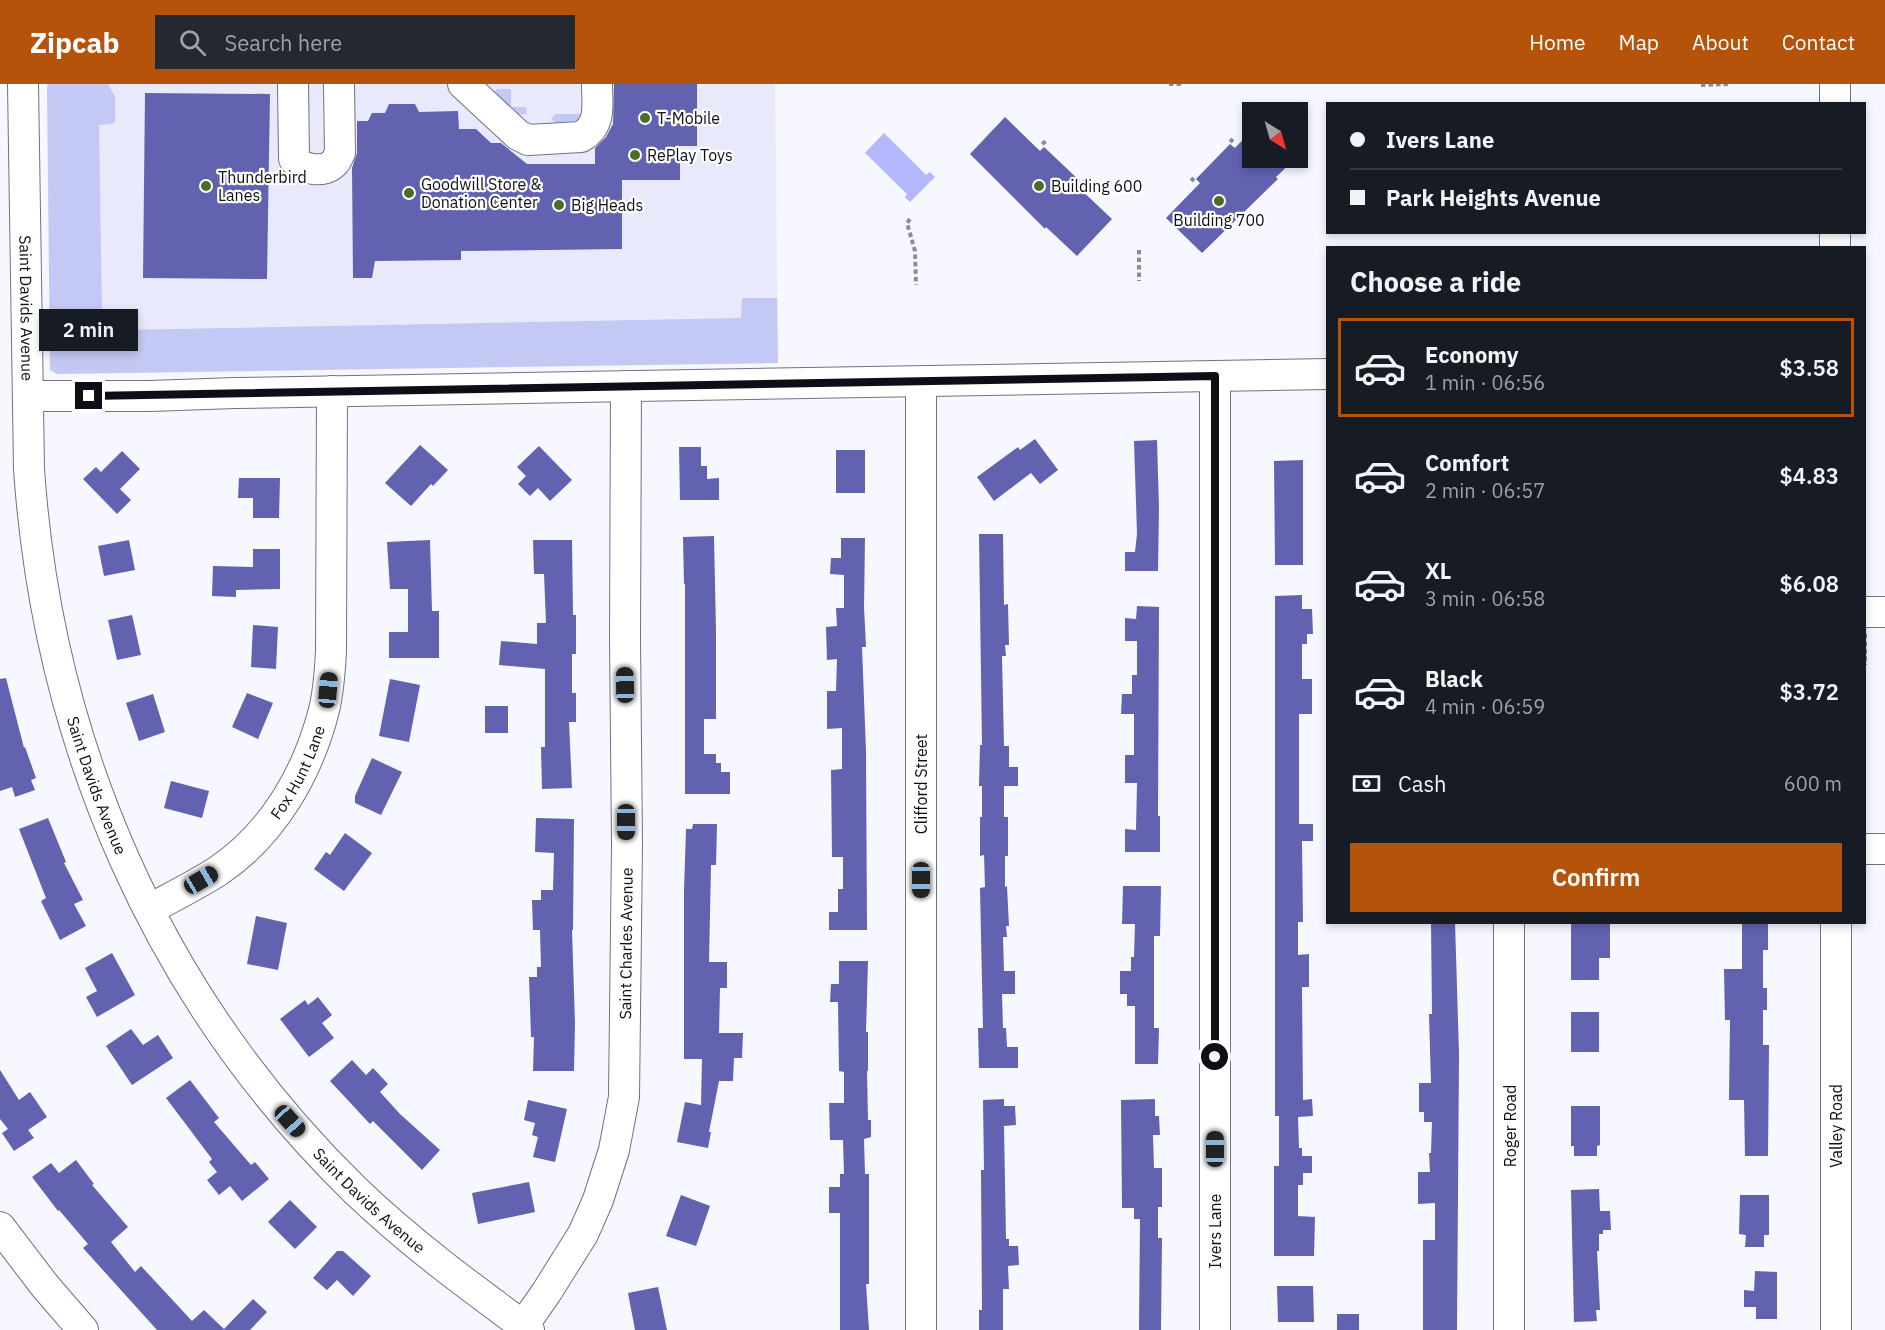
<!DOCTYPE html>
<html lang="en">
<head>
<meta charset="utf-8">
<style>
	body { margin:0; font-family:"IBM Plex Sans",sans-serif; background:#242831; color:#f1f3f6; height:100vh; display:flex; flex-direction:column; font-size:22px; white-space:nowrap }
	* { box-sizing:border-box; margin:0 }
	p { font-size:20px; color:#9ea1a6 }
	.icon { flex:none; width:33px; height:33px; fill:none; stroke:currentColor; stroke-width:2; stroke-linecap:round; stroke-linejoin:round }
	.map { position:relative; flex:1; overflow:hidden }
	.details { position:absolute; left:1326px; top:162px; width:540px; height:678px; display:flex; flex-direction:column; background:#171b24; border-radius:0px; box-shadow:0 3px 9px #0003 }
	.details>* { flex:none }
	.top-card { position:absolute; left:1326px; top:18px; width:540px; height:132px; border-radius:0px; box-shadow:0 3px 9px #0003; display:grid; align-content:center; height:132px; padding:0 24px; background:#171b24 }
	.needle { width:39px; rotate:143deg }
	.fabs { position:absolute; left:1242px; top:18px; display:grid; gap:12px }
	.fabs a { display:grid; place-items:center; width:66px; height:66px; border-radius:0px; background:#171b24; box-shadow:0 3px 9px #0003; font-size:30px }
	.end { position:absolute; width:27px; height:27px; margin:-14px; border:8px solid #0e0f16; background:#fff; box-shadow:0 0 0 3px #fff }
	.from { border-radius:50% }
	.bubble { position:absolute; height:42px; border-radius:0px; background:#171b24; box-shadow:0 3px 9px #0003; font-size:20px; font-weight:600; line-height:42px; text-align:center }
	.car { position:absolute; width:18px; height:36px; margin:-18px -9px; border-radius:8px; box-shadow:0 0 4px 2px #0007; background:linear-gradient(#222 24%,#8ab4d8 0 40%,#222 0 76%,#8ab4d8 0 86%,#222 0) }
	.top-card b { display:flex; align-items:center; gap:21px; height:57px; font-size:22px }
	.top-card b+b { border-top:2px solid #363941 }
	.top-card i { width:15px; height:15px; background:#f1f3f6 }
	ul { padding:0; list-style:none }
	li { display:flex; align-items:center; gap:18px; height:99px; margin:0 12px 9px; padding:0 12px; border:3px solid transparent; border-radius:0px }
	li div { flex:1 }
	li b { display:block; font-size:22px }
	li em { font-style:normal; font-weight:600 }
	li.active { border-color:#b45309 }
	li>.icon { width:54px; height:54px; stroke-width:1.5 }
	h2 { padding:0 24px; font-size:27px; line-height:72px }
	.pay { display:flex; align-items:center; gap:15px; height:66px; padding:0 24px; font-size:22px }
	.pay p { margin-inline-start:auto }
	.button { display:flex; gap:12px; margin-top:auto; padding:12px 24px }
	.button a { flex:1; height:69px; border-radius:0px; background:#b45309; color:#fff; font-size:24px; font-weight:600; line-height:69px; text-align:center }
	header { display:flex; align-items:center; gap:36px; box-sizing:border-box; height:84px; padding:0 30px; background:#b45309; color:#fff }
	header strong { font-size:28px }
	nav { display:flex; gap:33px; margin-inline-start:auto; font-size:21px }
	.search { width:420px; height:54px; background:#242831; display:flex; align-items:center; gap:15px; box-sizing:border-box; padding:0 21px; border-radius:0px; color:#9ea1a6; font-size:22px }
	.map>svg:first-child { display:block }
</style>
</head>
<body>
<header>
<strong>Zipcab</strong>
<div class="search"><svg class="icon" aria-label="search" viewBox="0 0 24 24"><circle cx="10" cy="10" r="6"/><path d="M15 15l6 6"/></svg>Search here</div>
<nav><a>Home</a><a>Map</a><a>About</a><a>Contact</a></nav>
</header>
<div class="map">
<svg width="1885" height="1246" viewBox="0 0 1885 1246">
	<rect width="100%" height="100%" fill="#f6f7ff"/>
	<polygon fill="#e8eafb" points="47,0 775,0 778,279 51,284"/>
	<g fill="#c4c8f4">
		<polygon points="49,0 108,0 115,13 115,38 111,40 99,41 102,227 121,227 122,246 741,234 742,214 777,214 778,279 57,290 50,286 47,2"/>
		<polygon points="497,5 511,5 511,23 525,23 527,25 526,30 517,31 495,11 494,8"/>
		<polygon points="555,30 581,30 582,32 578,39 555,39 551,35"/>
	</g>
	<polygon fill="#b4b8fd" points="884,49 926,91 930,88 935,93 910,118 905,113 907,110 865,69"/>
	<g fill="#6262b1">
		<polygon points="614,0 697,0 697,62 680,62 680,96 622,96 622,165 461,167 461,176 375,177 372,194 353,194 352,84 357,69 357,37 368,37 372,29 385,29 389,20 415,20 419,28 458,27 459,45 476,45 491,59 501,59 527,80 595,80 595,64 606,53 613,40"/>
		<polygon points="145,9 270,10 267,195 143,194"/>
		<polygon points="1005,33 1040,67 1044,63 1080,97 1076,101 1112,135 1077,172 1046,143 1045,145 970,70"/>
		<polygon points="1252,46 1252,74 1296,74 1276,93 1278,95 1202,169 1166,134 1200,99 1196,95 1230,60 1235,64"/>
		<polygon points="1035,355 1058,386 1040,400 1031,389 994,417 977,393 1018,363 1020,366"/>
		<polygon points="1157,356 1159,424 1158,487 1125,487 1125,468 1135,468 1137,450 1134,357"/>
		<polygon points="420,361 448,386 433,402 431,400 411,422 385,399"/>
		<polygon points="539,362 572,396 550,417 538,404 530,412 518,400 526,392 517,383"/>
		<polygon points="679,363 701,363 701,382 707,382 707,395 719,394 719,416 680,416"/>
		<rect x="836" y="366" width="29" height="43"/>
		<polygon points="122,367 140,385 120,405 131,416 117,430 83,395 96,383 101,388"/>
		<polygon points="1303,376 1303,481 1275,481 1274,377"/>
		<polygon points="239,394 280,394 279,434 253,434 253,414 238,414"/>
		<polygon points="979,450 1003,450 1004,521 1008,520 1009,561 1005,561 1006,572 1002,572 1004,662 1009,662 1009,683 1018,683 1018,702 1004,702 1004,733 1008,733 1008,772 1005,772 1005,803 1007,802 1009,842 1006,842 1007,853 1003,853 1004,887 1015,887 1015,910 1002,910 1003,944 1006,944 1007,963 1018,963 1018,984 979,984 978,944 983,944 980,804 985,803 984,771 980,772 980,733 982,733 982,702 979,702 980,661 982,661"/>
		<polygon points="714,452 716,547 716,635 704,635 704,670 716,670 716,679 721,679 721,688 730,688 730,710 685,710 685,500 684,500 683,453"/>
		<polygon points="841,454 865,454 864,523 866,563 862,563 866,667 867,846 829,846 829,828 838,828 838,805 843,805 843,773 832,773 831,686 842,685 842,644 827,645 827,607 836,607 837,575 827,576 826,543 837,542 836,524 844,524 844,491 830,490 831,474 841,474"/>
		<polygon points="129,456 135,486 104,492 98,462"/>
		<polygon points="430,456 432,527 439,527 439,574 389,574 389,548 408,548 408,505 390,505 387,458"/>
		<polygon points="533,456 572,456 573,531 576,531 576,570 572,570 572,609 576,609 576,638 569,638 572,704 542,705 541,663 545,663 545,585 499,581 501,557 537,560 537,539 546,539 544,490 534,490"/>
		<polygon points="253,465 280,465 280,505 236,506 236,513 212,512 213,482 253,483"/>
		<polygon points="1302,511 1302,525 1312,525 1313,550 1307,550 1307,560 1302,560 1302,595 1312,595 1312,630 1299,630 1299,740 1313,740 1313,757 1302,757 1303,838 1298,838 1298,871 1309,870 1309,903 1302,903 1303,1016 1312,1015 1313,1032 1298,1033 1299,1064 1302,1064 1302,1072 1312,1072 1312,1089 1303,1089 1303,1101 1298,1101 1298,1132 1315,1133 1314,1172 1274,1172 1274,1082 1279,1082 1279,1032 1275,1032 1275,512"/>
		<polygon points="1137,522 1159,523 1158,732 1160,732 1160,768 1125,768 1125,745 1136,746 1137,699 1125,699 1125,671 1134,671 1134,630 1121,630 1122,610 1132,610 1132,591 1137,591 1137,557 1125,557 1125,534 1136,535"/>
		<polygon points="132,531 141,571 117,576 108,536"/>
		<polygon points="253,541 278,543 276,585 251,583"/>
		<polygon points="6,594 24,664 25,663 36,694 31,696 35,706 15,713 12,703 0,707 0,595"/>
		<polygon points="390,595 420,601 409,658 379,652"/>
		<polygon points="247,609 273,619 258,655 232,643"/>
		<polygon points="153,610 165,648 139,657 126,619"/>
		<rect x="485" y="622" width="23" height="27"/>
		<polygon points="372,674 402,688 381,731 355,719 355,712"/>
		<polygon points="171,697 209,707 202,734 164,724"/>
		<polygon points="48,734 66,778 64,779 83,816 74,820 86,842 60,856 41,817 46,814 19,745"/>
		<polygon points="536,734 574,735 573,846 572,846 575,939 574,987 533,987 534,953 531,953 529,893 537,893 537,883 541,883 540,846 533,846 532,816 541,816 541,806 553,806 554,769 535,768"/>
		<polygon points="693,740 717,740 716,781 711,781 709,878 727,878 727,904 720,904 719,949 743,949 742,974 734,974 733,997 719,997 709,1048 711,1048 708,1064 677,1058 685,1018 701,1021 702,975 684,975 684,807 686,745 692,745"/>
		<polygon points="345,749 372,769 344,807 314,785 326,768 330,771"/>
		<polygon points="1123,802 1161,802 1160,852 1154,852 1154,944 1159,944 1158,980 1135,980 1135,922 1127,922 1127,910 1120,910 1120,887 1131,887 1131,873 1134,873 1135,840 1122,840"/>
		<polygon points="256,832 287,839 278,886 247,880"/>
		<polygon points="1431,838 1455,838 1459,970 1457,1246 1423,1246 1423,1156 1435,1156 1435,1119 1418,1120 1418,1088 1430,1088 1429,1069 1431,1069 1432,1038 1424,1038 1424,1028 1419,1028 1419,999 1431,999 1429,930 1432,930"/>
		<polygon points="1571,838 1610,838 1610,874 1599,874 1599,896 1571,896"/>
		<polygon points="1742,838 1768,838 1768,866 1763,866 1763,904 1767,904 1767,926 1763,926 1763,961 1769,961 1768,1072 1745,1072 1744,1016 1729,1016 1730,936 1725,936 1724,885 1742,885"/>
		<polygon points="112,869 135,911 97,933 86,913 97,907 85,884"/>
		<polygon points="839,877 868,877 866,948 868,948 868,987 867,987 868,1036 871,1036 871,1053 864,1055 865,1090 869,1090 869,1200 866,1200 869,1246 840,1246 840,1129 829,1129 829,1103 840,1103 840,1090 844,1090 843,1056 830,1056 829,1019 844,1019 844,988 839,987 838,918 830,918 831,900 839,900"/>
		<polygon points="318,913 332,931 322,939 334,954 309,973 280,935 305,916 308,921"/>
		<rect x="1571" y="928" width="28" height="40"/>
		<polygon points="131,945 143,961 158,951 173,974 132,1001 106,962"/>
		<polygon points="352,976 366,991 373,984 388,1000 380,1008 400,1030 440,1066 422,1086 373,1037 370,1040 330,997"/>
		<polygon points="0,986 19,1016 30,1008 47,1033 28,1046 34,1054 14,1067 2,1049 8,1045 0,1035"/>
		<polygon points="190,996 219,1034 214,1038 251,1081 255,1078 269,1095 242,1117 230,1102 219,1111 207,1096 217,1088 209,1078 212,1075 166,1014"/>
		<polygon points="1004,1015 1004,1022 1015,1022 1016,1041 1004,1042 1006,1155 1009,1155 1009,1162 1018,1162 1019,1181 1008,1182 1009,1205 1003,1205 1003,1246 979,1246 979,1226 982,1226 981,1086 984,1086 983,1016"/>
		<polygon points="1155,1015 1155,1032 1159,1032 1160,1051 1153,1051 1154,1084 1162,1084 1162,1123 1158,1123 1158,1154 1162,1154 1161,1246 1139,1246 1140,1135 1134,1135 1134,1124 1122,1124 1121,1016"/>
		<polygon points="528,1016 567,1025 555,1078 533,1073 538,1053 532,1051 535,1039 524,1036"/>
		<polygon points="1571,1022 1600,1022 1600,1061 1597,1062 1597,1072 1574,1072 1574,1062 1571,1062"/>
		<polygon points="76,1076 94,1100 92,1101 128,1143 111,1158 135,1188 141,1182 192,1237 204,1226 224,1245 253,1215 267,1228 250,1246 157,1246 83,1164 88,1160 59,1126 58,1127 32,1093 51,1079 59,1089"/>
		<polygon points="529,1098 535,1128 478,1140 472,1109"/>
		<polygon points="1599,1105 1600,1127 1610,1127 1611,1146 1603,1146 1603,1150 1599,1150 1599,1167 1597,1167 1600,1226 1596,1226 1597,1237 1574,1238 1571,1106"/>
		<polygon points="681,1111 710,1122 696,1162 666,1152"/>
		<polygon points="1740,1111 1769,1111 1769,1151 1764,1151 1764,1163 1745,1163 1746,1151 1739,1150"/>
		<polygon points="290,1116 317,1143 295,1165 268,1138"/>
		<polygon points="337,1167 343,1167 371,1192 353,1212 337,1196 327,1206 313,1194"/>
		<polygon points="1755,1187 1777,1188 1777,1235 1756,1235 1756,1223 1744,1223 1744,1206 1754,1207"/>
		<polygon points="1277,1202 1313,1202 1314,1238 1278,1238"/>
		<polygon points="658,1203 667,1246 635,1246 628,1209"/>
		<rect x="1337" y="1230" width="22" height="16"/>
	</g>
	<g fill="none" stroke-linecap="round" stroke-linejoin="round">
		<defs>
			<g id="minor">
				<path id="s1" d="M 23,0 L 29,385 C 48,660 157,913 355,1106 C 409,1158 469,1202 529,1246"/>
				<path d="M 293,0 L 294,75 C 302,86 325,90 335,78 C 337,76 338,72 340,69 L 339,0"/>
				<path d="M 463,0 L 518,51 L 528,56 L 581,53 C 602,41 597,20 597,0"/>
				<polyline points="1835,0 1835,20"/>
				<polyline points="1835,148 1835,164"/>
				<polyline points="921,298 921,1246"/>
				<polyline points="28,312 150,312 235,309 1328,290"/>
				<polyline points="1864,528 1885,528"/>
				<polyline points="1864,765 1885,765"/>
				<path id="s2" d="M 150,825 C 172,813 196,801 218,787 C 273,750 308,689 324,626 C 329,606 330,586 331,567 L 332,307"/>
				<polyline points="1509,838 1509,1246"/>
				<polyline points="1836,838 1836,1246"/>
				<polyline points="0,1143 45,1202 83,1246"/>
				<path id="s3" d="M 520,1246 L 546,1209 L 583,1150 L 598,1116 L 614,1066 L 624,1013 L 627,760 L 625,555 L 626,302"/>
				<polyline points="1215,1246 1215,292"/>
			</g>
		</defs>
		<use href="#minor" stroke="#707284" stroke-width="32"/>
		<g stroke="#8c8d94" stroke-width="4" stroke-dasharray="4.5 3" stroke-linecap="butt">
			<polyline points="1169,0 1182,0"/>
			<polyline points="1701,1 1729,0"/>
			<polyline points="1230,55 1233,58"/>
			<polyline points="1042,60 1046,57"/>
			<polyline points="1191,94 1194,97"/>
			<polyline points="1083,99 1085,96"/>
			<polyline points="910,135 907,139 915,167 916,201"/>
			<polyline points="1139,166 1139,197"/>
			<polyline points="1865,550 1865,581"/>
		</g>
		<use href="#minor" stroke="#fff" stroke-width="30"/>
	</g>
	<g fill="none" stroke-linecap="round" stroke-linejoin="round">
		<polyline stroke="#0e0f16" stroke-width="8" points="89,312 1215,292 1215,973"/>
	</g>
	<g fill="#4b6d25" stroke="#fff" stroke-width="2">
		<circle cx="645" cy="34" r="6"/>
		<circle cx="635" cy="71" r="6"/>
		<circle cx="206" cy="102" r="6"/>
		<circle cx="1039" cy="102" r="6"/>
		<circle cx="409" cy="109" r="6"/>
		<circle cx="1219" cy="117" r="6"/>
		<circle cx="559" cy="121" r="6"/>
	</g>
	<g text-anchor="middle" dominant-baseline="central" stroke-width="4.5" stroke-linejoin="round" paint-order="stroke">
		<g font-size="16" fill="#0e0f16" stroke="#fff" text-anchor="start">
			<text x="657" y="34">T-Mobile</text>
			<text x="647" y="71">RePlay Toys</text>
			<text x="218" y="93">Thunderbird<tspan x="218" dy="18">Lanes</tspan></text>
			<text x="421" y="100">Goodwill Store &amp;<tspan x="421" dy="18">Donation Center</tspan></text>
			<text x="1051" y="102">Building 600</text>
			<text x="571" y="121">Big Heads</text>
			<text x="1219" y="136" text-anchor="middle">Building 700</text>
		</g>
		<g font-size="16" fill="#0e0f16" stroke="#fff">
			<text stroke="none"><textPath href="#s1" startOffset="224">Saint Davids Avenue</textPath></text>
			<text stroke="none"><textPath href="#s2" startOffset="207">Fox Hunt Lane</textPath></text>
			<text stroke="none"><textPath href="#s1" startOffset="710">Saint Davids Avenue</textPath></text>
			<text transform="translate(921 700) rotate(-90)">Clifford Street</text>
			<text stroke="none"><textPath href="#s3" startOffset="412">Saint Charles Avenue</textPath></text>
			<text transform="translate(1510 1042) rotate(-90)">Roger Road</text>
			<text transform="translate(1836 1042) rotate(-90)">Valley Road</text>
			<text stroke="none"><textPath href="#s1" startOffset="1212">Saint Davids Avenue</textPath></text>
			<text transform="translate(1215 1147) rotate(-90)">Ivers Lane</text>
		</g>
	</g>
</svg>
<div class="fabs">
<a><svg class="needle" viewBox="-14 -14 28 28"><path d="M0-13l5 13h-10z" fill="#e53935"/><path d="M0 13l5-13h-10z" fill="#9ea1a6"/></svg></a>
</div>
<i class="end from" style="left:1215px;top:973px"></i>
<i class="end" style="left:89px;top:312px"></i>
<div class="bubble" style="left:39px;top:225px;width:99px">2 min</div>
<i class="car" style="left:625px;top:601px;rotate:359deg"></i>
<i class="car" style="left:328px;top:606px;rotate:5deg"></i>
<i class="car" style="left:626px;top:738px;rotate:180deg"></i>
<i class="car" style="left:201px;top:796px;rotate:60deg"></i>
<i class="car" style="left:921px;top:796px;rotate:180deg"></i>
<i class="car" style="left:290px;top:1037px;rotate:138deg"></i>
<i class="car" style="left:1215px;top:1065px;rotate:0deg"></i>
<div class="top-card">
<b><i class="from"></i>Ivers Lane</b>
<b><i></i>Park Heights Avenue</b>
</div>
<section class="details">
<h2>Choose a ride</h2>
<ul>
<li class="active"><svg class="icon" aria-label="car" viewBox="0 0 24 24"><path d="M5 17H2v-5l4-1 3-4h7l3 4 3 1v5h-3M9 17h6M6 11h13"/><circle cx="7" cy="17" r="2"/><circle cx="17" cy="17" r="2"/></svg><div><b>Economy</b><p>1 min · 06:56</p></div><em>$3.58</em></li>
<li><svg class="icon" aria-label="car" viewBox="0 0 24 24"><path d="M5 17H2v-5l4-1 3-4h7l3 4 3 1v5h-3M9 17h6M6 11h13"/><circle cx="7" cy="17" r="2"/><circle cx="17" cy="17" r="2"/></svg><div><b>Comfort</b><p>2 min · 06:57</p></div><em>$4.83</em></li>
<li><svg class="icon" aria-label="car" viewBox="0 0 24 24"><path d="M5 17H2v-5l4-1 3-4h7l3 4 3 1v5h-3M9 17h6M6 11h13"/><circle cx="7" cy="17" r="2"/><circle cx="17" cy="17" r="2"/></svg><div><b>XL</b><p>3 min · 06:58</p></div><em>$6.08</em></li>
<li><svg class="icon" aria-label="car" viewBox="0 0 24 24"><path d="M5 17H2v-5l4-1 3-4h7l3 4 3 1v5h-3M9 17h6M6 11h13"/><circle cx="7" cy="17" r="2"/><circle cx="17" cy="17" r="2"/></svg><div><b>Black</b><p>4 min · 06:59</p></div><em>$3.72</em></li>
</ul>
<div class="pay"><svg class="icon" aria-label="cash" viewBox="0 0 24 24"><path d="M3 7h18v10H3z"/><circle cx="12" cy="12" r="2"/></svg>Cash<p>600 m</p></div>
<div class="button"><a>Confirm</a></div>
</section>
</div>
</body>
</html>
